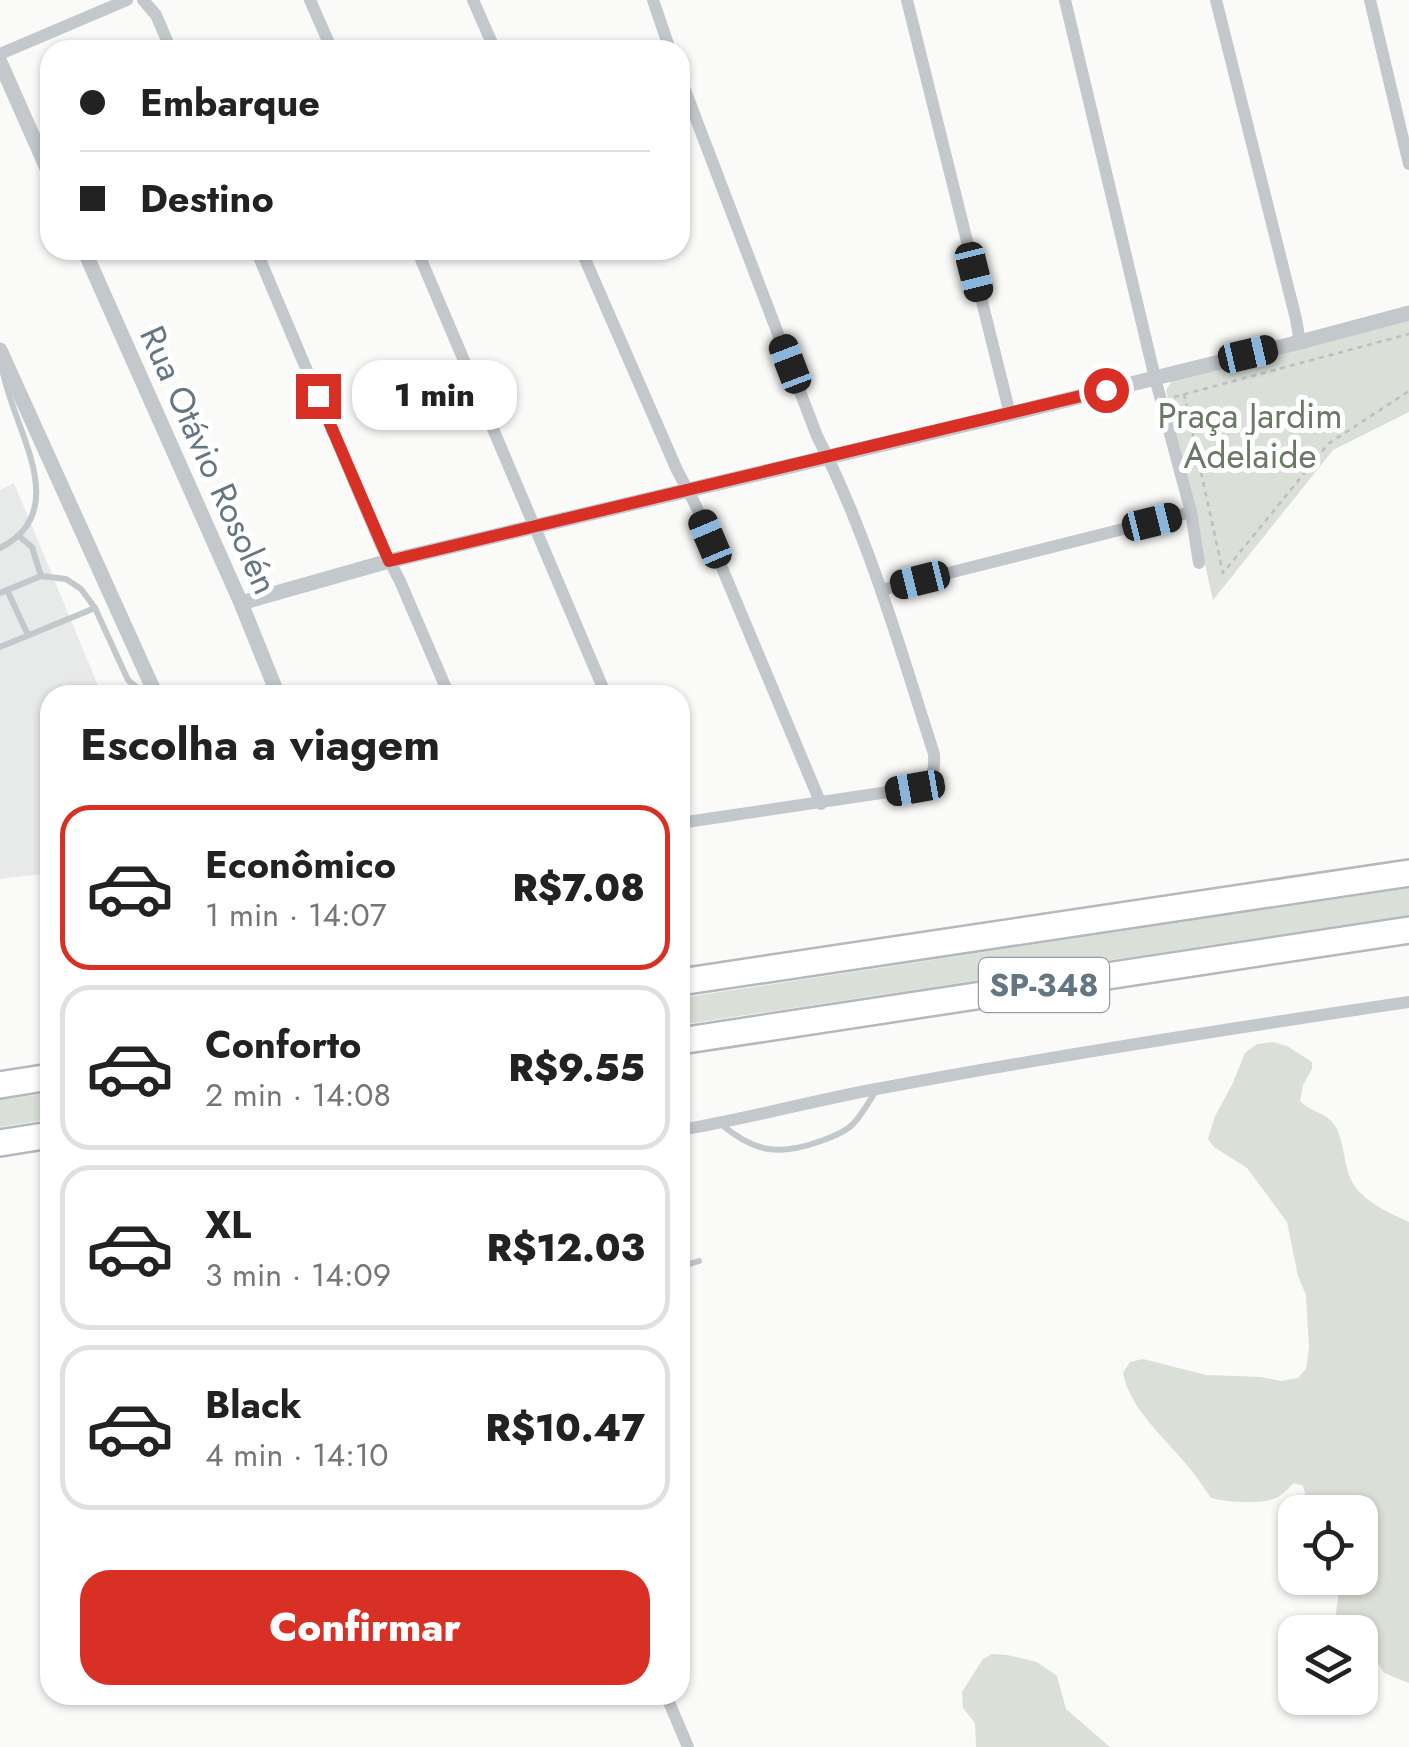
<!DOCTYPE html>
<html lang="pt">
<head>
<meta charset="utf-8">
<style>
	body { margin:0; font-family:Jost,sans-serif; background:#f6f6f6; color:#222; height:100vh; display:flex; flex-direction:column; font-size:38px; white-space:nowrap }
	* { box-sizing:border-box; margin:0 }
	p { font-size:32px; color:#767676 }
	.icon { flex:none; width:55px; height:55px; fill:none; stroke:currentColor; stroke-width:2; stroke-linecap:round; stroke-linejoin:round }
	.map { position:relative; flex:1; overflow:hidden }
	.sheet { position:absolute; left:40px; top:685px; width:650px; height:1020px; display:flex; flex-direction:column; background:#fff; border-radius:30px; box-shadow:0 2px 8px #0004 }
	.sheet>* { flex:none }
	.banner { position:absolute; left:40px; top:40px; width:650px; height:220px; border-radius:30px; box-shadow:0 2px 8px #0004; display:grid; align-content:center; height:220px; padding:0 40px; background:#fff }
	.buttons { position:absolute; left:1278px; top:1495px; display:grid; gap:20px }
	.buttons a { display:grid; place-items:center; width:100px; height:100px; border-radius:20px; background:#fff; box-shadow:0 2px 8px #0004; font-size:50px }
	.end { position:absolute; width:45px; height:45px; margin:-22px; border:12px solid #d93025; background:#fff; box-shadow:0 0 0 5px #fff }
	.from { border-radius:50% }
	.bubble { position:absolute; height:70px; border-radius:30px; background:#fff; box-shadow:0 2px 8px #0004; font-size:32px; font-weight:800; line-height:70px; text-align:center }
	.car { position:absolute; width:30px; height:60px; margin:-30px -15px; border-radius:12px; box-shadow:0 0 8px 2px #0007; background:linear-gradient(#222 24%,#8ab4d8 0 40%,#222 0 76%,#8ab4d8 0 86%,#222 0) }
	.banner b { display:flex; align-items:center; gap:35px; height:95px; font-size:38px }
	.banner b+b { border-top:2px solid #e0e0e0 }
	.banner i { width:25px; height:25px; background:#222 }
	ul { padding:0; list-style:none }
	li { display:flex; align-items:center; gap:30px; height:165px; margin:0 20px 15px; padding:0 20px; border:5px solid #e0e0e0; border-radius:30px }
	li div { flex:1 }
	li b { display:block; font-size:38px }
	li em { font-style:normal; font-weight:800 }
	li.selected { border-color:#d93025 }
	li>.icon { width:90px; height:90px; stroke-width:1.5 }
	h2 { padding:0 40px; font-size:45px; line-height:120px }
	.button { display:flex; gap:20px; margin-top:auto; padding:20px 40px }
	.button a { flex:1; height:115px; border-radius:30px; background:#d93025; color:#fff; font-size:40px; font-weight:800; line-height:115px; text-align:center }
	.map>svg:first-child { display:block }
</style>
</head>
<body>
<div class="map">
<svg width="1409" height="1747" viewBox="0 0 1409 1747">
	<rect width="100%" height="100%" fill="#fafaf8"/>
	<polygon fill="#e8e9e9" points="14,483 102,695 50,695 50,873 0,879 0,490"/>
	<g fill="#dadfd7">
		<polygon points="1409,319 1409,412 1333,450 1213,600 1166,390 1172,381"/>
		<polygon points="1409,888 1409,915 680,1025 680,998"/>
		<path d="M 1273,1042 L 1287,1046 L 1312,1062 L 1312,1069 L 1303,1085 L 1300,1101 C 1311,1113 1329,1112 1337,1129 C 1343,1143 1344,1160 1349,1175 C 1357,1199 1387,1212 1409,1222 L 1409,1683 L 1384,1673 L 1371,1652 L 1360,1647 L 1360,1632 L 1338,1632 C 1332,1614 1341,1596 1339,1578 L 1360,1578 L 1360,1512 L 1310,1512 L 1303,1486 L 1294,1483 C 1288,1488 1283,1495 1276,1498 C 1261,1505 1226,1502 1211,1498 C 1203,1487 1196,1475 1187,1465 C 1164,1437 1130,1409 1123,1373 L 1130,1362 L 1143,1359 L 1206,1375 L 1261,1377 L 1281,1381 L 1298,1378 L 1306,1369 L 1309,1347 L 1306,1295 L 1298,1276 L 1287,1222 L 1247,1168 L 1214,1147 L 1208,1139 L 1215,1116 L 1232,1085 L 1245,1053 L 1257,1044 Z"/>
		<polygon points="50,1093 50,1119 0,1127 0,1100"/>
		<polygon points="992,1654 1007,1655 1037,1662 1057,1676 1066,1709 1110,1747 976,1747 975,1723 963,1708 962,1692 983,1659"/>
	</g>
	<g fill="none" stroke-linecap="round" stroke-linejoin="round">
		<defs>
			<g id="motorway">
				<polyline points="680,982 1409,873"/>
				<polyline points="680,1041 1409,930"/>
				<polyline points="0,1085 50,1077"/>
				<polyline points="0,1143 50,1135"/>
			</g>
		</defs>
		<use href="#motorway" stroke="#b4b9bd" stroke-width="30"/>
		<g stroke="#bbbfc2" stroke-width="2.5" stroke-dasharray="5 5" stroke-linecap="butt">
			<polyline points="1184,394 1223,573 1328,444 1409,391"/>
			<polyline points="1174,397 1409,334"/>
		</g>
		<g stroke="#c3c8cc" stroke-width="6">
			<polyline points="20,537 32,547 41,576"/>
			<path d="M 0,548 C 75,510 12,428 2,368"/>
			<polyline points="7,590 28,635"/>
			<polyline points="0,593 41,576 66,579 81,589 95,608 128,680 146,695"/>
			<polyline points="0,647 95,608"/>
			<path d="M 721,1124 C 754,1152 778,1156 818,1142 C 830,1138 846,1132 854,1123 C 863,1113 870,1100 877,1089"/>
			<polyline points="680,1267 699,1261"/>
		</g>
		<g stroke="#c3c8cc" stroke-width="12">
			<polyline points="143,0 156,15 171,50"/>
			<polyline points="310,0 332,50"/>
			<polyline points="473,0 495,50"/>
			<polyline points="653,0 670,50"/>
			<polyline points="907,0 1010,414"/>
			<polyline points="1065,0 1155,378 1191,512 1199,563"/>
			<polyline points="1216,0 1296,319 1300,342"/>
			<polyline points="1370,0 1409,164"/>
			<polyline points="0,54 127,0"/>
			<path d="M 680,77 L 817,436 C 868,535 900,648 934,754 C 935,773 933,780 915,788 L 680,823"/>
			<polyline points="256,250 380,543 400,581 449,695"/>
			<polyline points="417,250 606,695"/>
			<polyline points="581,250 677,470 696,506 821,804"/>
			<polyline points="881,590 1191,512"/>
			<path d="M 680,1130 C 748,1119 814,1100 882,1088 C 1057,1055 1233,1028 1409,1002"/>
			<polyline points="666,1695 688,1747"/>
		</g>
		<g stroke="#c3c8cc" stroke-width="15">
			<polyline points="0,62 50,175"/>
			<polyline points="84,250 241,603 278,695"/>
			<polyline points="0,350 156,695"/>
			<polyline points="241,603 389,561 1010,414 1300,342 1409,313"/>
		</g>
		<use href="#motorway" stroke="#fff" stroke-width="25"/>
	</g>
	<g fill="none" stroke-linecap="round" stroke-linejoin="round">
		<polyline stroke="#d93025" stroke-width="12" points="318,396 389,561 1106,390"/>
	</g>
	<g text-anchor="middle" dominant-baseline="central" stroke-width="10" stroke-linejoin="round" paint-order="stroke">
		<rect fill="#fff" stroke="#939fa8" stroke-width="2.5" x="979" y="958" width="130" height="54" rx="8"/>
		<g font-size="32" font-weight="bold" fill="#657683">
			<text x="1044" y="985">SP-348</text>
		</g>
		<g font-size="35" fill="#687a64" stroke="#fff">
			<text x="1250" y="416">Praça Jardim<tspan x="1250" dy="40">Adelaide</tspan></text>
		</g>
		<g font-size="35" fill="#657683" stroke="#fff">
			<text transform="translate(209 460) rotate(66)">Rua Otávio Rosolén</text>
		</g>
	</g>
</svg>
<div class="buttons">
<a><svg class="icon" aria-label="locate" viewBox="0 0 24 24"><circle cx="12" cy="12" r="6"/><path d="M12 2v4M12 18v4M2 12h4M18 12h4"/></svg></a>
<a><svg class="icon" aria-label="layers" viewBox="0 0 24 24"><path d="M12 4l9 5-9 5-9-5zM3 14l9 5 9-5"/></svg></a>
</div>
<i class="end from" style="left:1106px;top:390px"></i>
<i class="end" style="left:318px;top:396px"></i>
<div class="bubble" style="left:352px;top:360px;width:165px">1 min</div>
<i class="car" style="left:974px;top:272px;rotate:166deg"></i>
<i class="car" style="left:1248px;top:354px;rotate:77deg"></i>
<i class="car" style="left:790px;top:364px;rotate:339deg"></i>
<i class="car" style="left:1152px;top:522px;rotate:76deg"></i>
<i class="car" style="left:710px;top:539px;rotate:337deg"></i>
<i class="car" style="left:920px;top:580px;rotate:256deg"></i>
<i class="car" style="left:915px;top:788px;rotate:260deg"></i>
<div class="banner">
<b><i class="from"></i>Embarque</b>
<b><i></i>Destino</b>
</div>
<section class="sheet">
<h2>Escolha a viagem</h2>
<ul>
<li class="selected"><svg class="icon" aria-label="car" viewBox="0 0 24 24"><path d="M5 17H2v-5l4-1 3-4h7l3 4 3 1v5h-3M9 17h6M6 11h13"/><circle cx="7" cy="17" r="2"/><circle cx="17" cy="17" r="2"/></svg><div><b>Econômico</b><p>1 min · 14:07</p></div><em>R$7.08</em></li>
<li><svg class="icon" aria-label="car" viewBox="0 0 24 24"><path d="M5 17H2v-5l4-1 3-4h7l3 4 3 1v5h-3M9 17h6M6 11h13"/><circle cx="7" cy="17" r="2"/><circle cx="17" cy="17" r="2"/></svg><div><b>Conforto</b><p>2 min · 14:08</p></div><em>R$9.55</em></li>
<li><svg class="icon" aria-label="car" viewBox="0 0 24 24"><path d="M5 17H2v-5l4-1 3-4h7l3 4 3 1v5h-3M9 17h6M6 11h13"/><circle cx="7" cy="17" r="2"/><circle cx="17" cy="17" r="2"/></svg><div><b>XL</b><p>3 min · 14:09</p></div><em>R$12.03</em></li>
<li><svg class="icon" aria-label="car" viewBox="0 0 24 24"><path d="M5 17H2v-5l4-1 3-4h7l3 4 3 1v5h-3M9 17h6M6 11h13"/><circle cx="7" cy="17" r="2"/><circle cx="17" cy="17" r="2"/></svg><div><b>Black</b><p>4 min · 14:10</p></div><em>R$10.47</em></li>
</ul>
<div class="button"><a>Confirmar</a></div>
</section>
</div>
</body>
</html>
